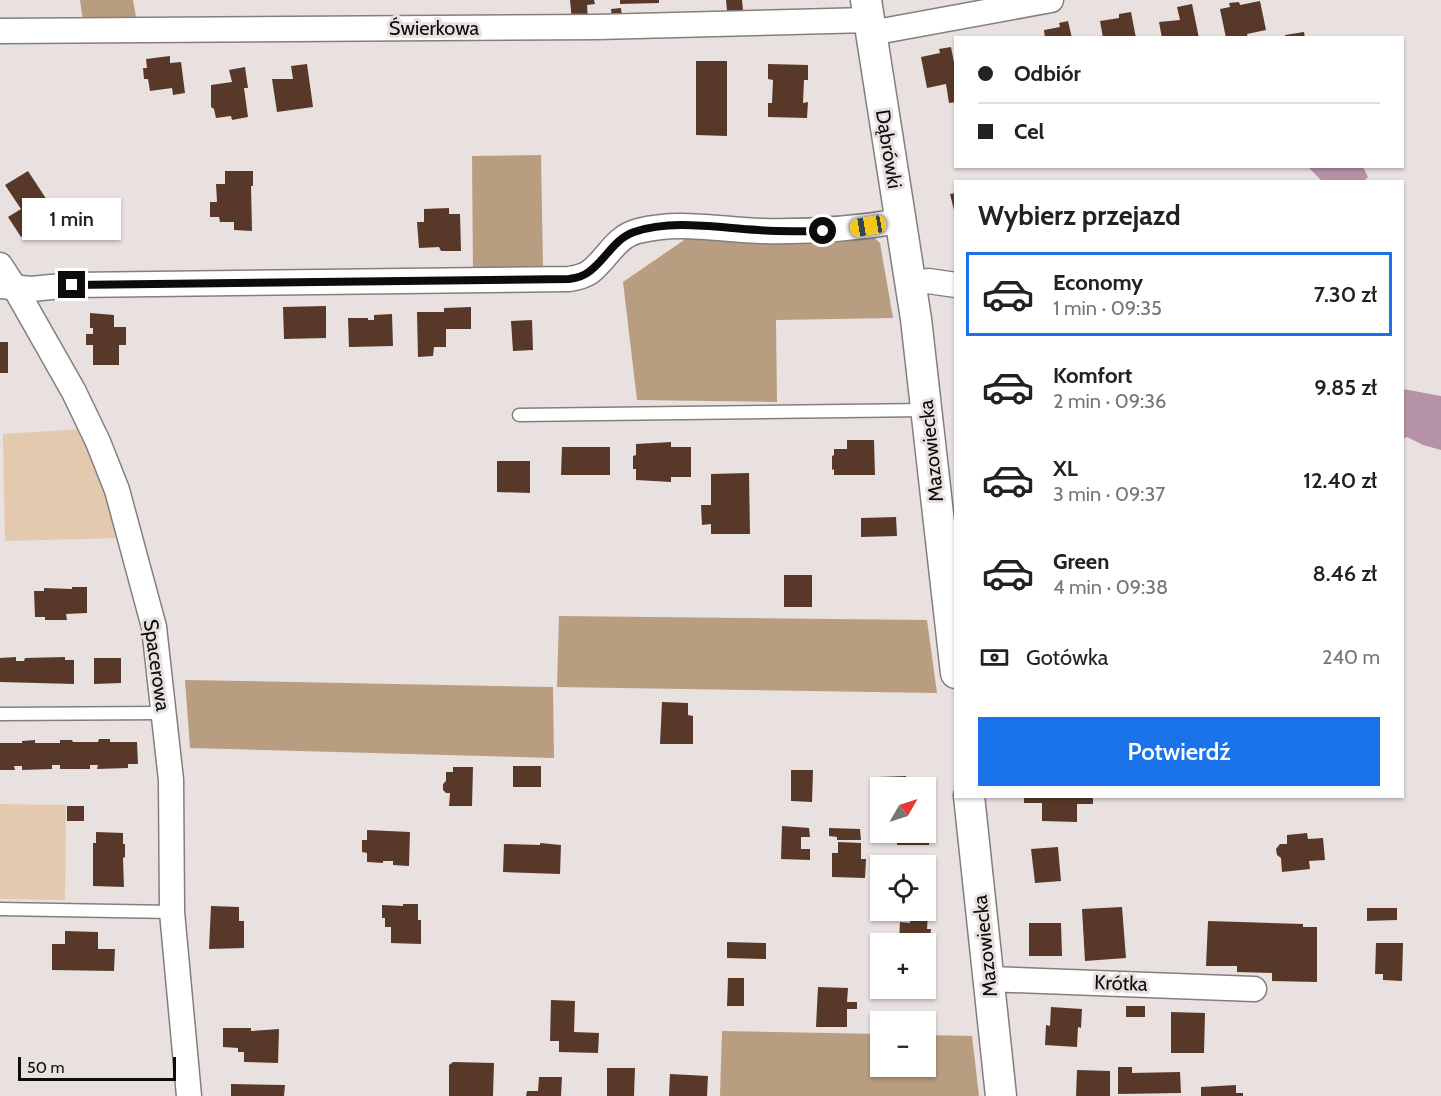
<!DOCTYPE html>
<html lang="pl">
<head>
<meta charset="utf-8">
<style>
	body { margin:0; font-family:Cabin,sans-serif; background:#f6f6f6; color:#222; height:100vh; display:flex; flex-direction:column; font-size:22px; white-space:nowrap }
	* { box-sizing:border-box; margin:0 }
	p { font-size:20px; color:#767676 }
	.icon { flex:none; width:33px; height:33px; fill:none; stroke:currentColor; stroke-width:2; stroke-linecap:round; stroke-linejoin:round }
	.map { position:relative; flex:1; overflow:hidden }
	.details { position:absolute; left:954px; top:180px; width:450px; height:618px; display:flex; flex-direction:column; background:#fff; border-radius:0px; box-shadow:0 2px 4px #0004 }
	.details>* { flex:none }
	.top-card { position:absolute; left:954px; top:36px; width:450px; height:132px; border-radius:0px; box-shadow:0 2px 4px #0004; display:grid; align-content:center; height:132px; padding:0 24px; background:#fff }
	.needle { width:39px; rotate:51deg }
	.buttons { position:absolute; left:870px; top:777px; display:grid; gap:12px }
	.buttons a { display:grid; place-items:center; width:66px; height:66px; border-radius:0px; background:#fff; box-shadow:0 2px 4px #0004; font-size:30px }
	.scale { position:absolute; left:18px; bottom:15px; width:158px; box-sizing:border-box; padding-left:6px; border:3px solid #0d0b0b; border-top:0; font-size:16px; line-height:21px; white-space:nowrap; color:#0d0b0b; -webkit-text-stroke:4px #e8e1e0; paint-order:stroke }
	.end { position:absolute; width:27px; height:27px; margin:-14px; border:8px solid #0d0b0b; background:#fff; box-shadow:0 0 0 3px #fff }
	.from { border-radius:50% }
	.bubble { position:absolute; height:42px; border-radius:0px; background:#fff; box-shadow:0 2px 4px #0004; font-size:20px; font-weight:600; line-height:42px; text-align:center }
	.car { position:absolute; width:18px; height:36px; margin:-18px -9px; border-radius:8px; box-shadow:0 0 4px 2px #0007; background:linear-gradient(#f5c518 24%,#345 0 40%,#f5c518 0 76%,#345 0 86%,#f5c518 0) }
	.top-card b { display:flex; align-items:center; gap:21px; height:57px; font-size:22px }
	.top-card b+b { border-top:2px solid #e0e0e0 }
	.top-card i { width:15px; height:15px; background:#222 }
	ul { padding:0; list-style:none }
	li { display:flex; align-items:center; gap:18px; height:84px; margin:0 12px 9px; padding:0 12px; border:3px solid transparent; border-radius:0px }
	li div { flex:1 }
	li b { display:block; font-size:22px }
	li em { font-style:normal; font-weight:600 }
	li.active { border-color:#1a73e8 }
	li>.icon { width:54px; height:54px; stroke-width:1.5 }
	h2 { padding:0 24px; font-size:27px; line-height:72px }
	.pay { display:flex; align-items:center; gap:15px; height:66px; padding:0 24px; font-size:22px }
	.pay p { margin-inline-start:auto }
	.button { display:flex; gap:12px; margin-top:auto; padding:12px 24px }
	.button a { flex:1; height:69px; border-radius:0px; background:#1a73e8; color:#fff; font-size:24px; font-weight:600; line-height:69px; text-align:center }
	.map>svg:first-child { display:block }
</style>
</head>
<body>
<div class="map">
<svg width="1441" height="1096" viewBox="0 0 1441 1096">
	<rect width="100%" height="100%" fill="#e8e1e0"/>
	<g fill="#e3c9ae">
		<polygon points="82,429 103,473 120,538 5,541 3,434"/>
		<polygon points="0,804 66,805 65,900 0,899"/>
	</g>
	<g fill="#b89d80">
		<polygon points="80,0 133,0 137,23 83,21"/>
		<polygon points="541,155 543,268 473,269 472,156"/>
		<polygon points="868,232 880,243 893,318 776,320 777,402 637,400 623,282 690,236"/>
		<polygon points="559,616 927,620 937,693 557,687"/>
		<polygon points="185,680 553,687 554,758 190,748"/>
		<polygon points="722,1031 880,1034 880,1066 926,1066 926,1035 972,1036 979,1096 720,1096"/>
	</g>
	<g fill="#b692a6">
		<polygon points="1308,167 1363,167 1368,177 1364,181 1322,181"/>
		<polygon points="1403,389 1441,396 1441,450 1423,445 1407,437 1403,439"/>
	</g>
	<g fill="#583929">
		<polygon points="570,0 594,0 595,4 587,5 588,20 572,21"/>
		<polygon points="620,0 659,0 659,3 620,4"/>
		<polygon points="726,0 742,0 743,10 727,11"/>
		<polygon points="1260,1 1266,30 1247,34 1248,38 1226,38 1220,9 1230,7 1229,3 1239,2 1240,5"/>
		<polygon points="1192,4 1199,38 1162,38 1159,22 1180,20 1177,7"/>
		<polygon points="621,8 622,17 612,18 611,9"/>
		<polygon points="1131,12 1136,38 1103,38 1100,21 1119,18 1119,14"/>
		<polygon points="1068,21 1072,38 1045,38 1044,30 1060,27 1059,23"/>
		<polygon points="1304,32 1305,38 1286,38 1285,35"/>
		<polygon points="951,47 956,73 956,102 949,103 946,84 927,88 921,57 940,53 939,49"/>
		<polygon points="170,56 170,63 181,62 185,93 173,95 172,88 150,91 148,79 144,79 143,68 147,68 146,59"/>
		<polygon points="696,61 727,61 727,136 696,135"/>
		<polygon points="307,64 313,107 277,112 272,79 293,79 291,66"/>
		<polygon points="768,64 808,65 808,80 804,80 803,103 808,102 807,118 768,117 768,103 772,103 773,80 768,79"/>
		<polygon points="245,67 248,88 244,88 248,117 232,120 231,116 216,118 214,109 211,107 211,85 232,82 229,70"/>
		<polygon points="28,171 62,223 38,237 33,229 21,237 8,217 21,209 5,185"/>
		<polygon points="225,171 253,171 253,186 251,186 252,231 234,230 234,222 220,222 219,217 210,217 210,202 217,202 216,184 225,184"/>
		<polygon points="956,193 956,214 955,214 950,194"/>
		<polygon points="449,208 449,214 460,214 461,251 441,251 439,247 419,248 417,222 424,222 424,209"/>
		<polygon points="326,306 326,338 284,339 283,307"/>
		<polygon points="471,307 471,329 446,329 446,347 434,347 433,356 418,357 417,312 444,312 444,308"/>
		<polygon points="90,313 114,315 114,327 126,327 126,345 119,345 119,365 93,365 93,345 86,345 86,334 93,334 93,328 90,328"/>
		<polygon points="392,314 393,346 349,347 348,318 368,318 368,320 374,320 374,315"/>
		<polygon points="532,320 533,350 513,351 511,321"/>
		<rect x="0" y="342" width="8" height="31"/>
		<polygon points="847,440 874,440 875,475 834,475 834,469 832,470 832,456 834,455 834,449 847,449"/>
		<polygon points="671,442 671,447 691,447 691,477 671,477 671,482 636,480 636,469 633,469 633,456 636,455 636,444"/>
		<polygon points="562,447 610,447 610,475 561,475"/>
		<polygon points="497,461 530,461 530,493 497,492"/>
		<polygon points="749,473 750,534 711,534 711,524 702,525 701,505 711,505 711,474"/>
		<polygon points="896,517 897,536 861,537 861,518"/>
		<rect x="784" y="575" width="28" height="32"/>
		<polygon points="72,587 87,587 87,613 66,614 67,620 45,620 45,617 35,617 34,591 44,591 44,588 72,589"/>
		<polygon points="16,657 16,661 24,661 25,658 65,657 65,660 74,660 74,684 0,682 0,658"/>
		<polygon points="94,658 121,658 121,683 94,684"/>
		<polygon points="662,702 688,703 688,715 693,716 693,744 660,744"/>
		<polygon points="99,739 110,739 110,742 137,742 138,764 128,764 128,768 97,769 98,765 90,765 90,769 60,769 60,765 52,765 52,769 22,770 22,766 14,766 15,770 0,770 0,743 22,743 22,741 35,740 35,743 60,743 60,740 72,740 73,742 98,742"/>
		<rect x="513" y="766" width="28" height="21"/>
		<polygon points="453,767 473,767 472,806 449,806 450,793 446,793 443,790 443,784 446,781 446,772 453,772"/>
		<polygon points="791,770 813,770 812,802 791,801"/>
		<polygon points="906,776 907,788 880,788 880,794 879,794 878,777"/>
		<polygon points="1024,796 1093,796 1093,804 1077,804 1077,822 1042,821 1042,803 1024,803"/>
		<rect x="67" y="806" width="17" height="15"/>
		<polygon points="782,826 809,828 810,837 801,837 801,849 810,849 810,860 781,859"/>
		<polygon points="829,828 860,829 861,840 837,840 837,837 829,836"/>
		<polygon points="926,829 929,829 929,845 897,845 897,832 926,832"/>
		<polygon points="367,830 410,832 409,866 393,865 393,861 383,861 383,863 367,862 367,853 362,852 362,840 367,840"/>
		<polygon points="96,832 123,833 123,844 125,844 125,857 123,858 124,887 93,886 93,843 96,843"/>
		<polygon points="1307,833 1308,839 1323,838 1325,860 1309,861 1310,869 1282,872 1281,858 1277,855 1276,849 1280,844 1287,844 1287,835"/>
		<polygon points="838,842 861,843 861,859 866,859 865,878 832,877 832,853 838,853"/>
		<polygon points="540,843 561,845 560,874 503,872 504,844 540,845"/>
		<polygon points="1058,847 1061,881 1035,883 1031,849"/>
		<polygon points="403,904 418,904 418,920 421,920 421,944 391,943 391,927 385,927 385,918 382,918 382,905 403,906"/>
		<polygon points="211,906 239,907 239,921 244,921 244,948 209,949"/>
		<polygon points="1122,907 1126,958 1085,961 1082,909"/>
		<polygon points="1367,908 1397,908 1397,920 1367,921"/>
		<polygon points="910,912 928,913 927,929 931,929 930,941 899,940 900,922 910,923"/>
		<polygon points="1208,921 1303,924 1303,927 1317,927 1317,982 1272,981 1272,973 1237,972 1237,966 1206,966"/>
		<polygon points="1029,923 1061,923 1062,956 1029,956"/>
		<polygon points="65,931 98,932 98,949 115,949 114,971 52,970 52,944 65,944"/>
		<polygon points="727,942 766,943 766,959 727,958"/>
		<polygon points="1376,943 1403,943 1402,981 1383,980 1383,974 1375,974"/>
		<polygon points="728,978 744,978 744,1006 727,1006"/>
		<polygon points="818,987 848,988 847,1002 857,1002 857,1009 847,1009 847,1027 816,1027"/>
		<polygon points="551,1000 575,1001 574,1032 599,1033 598,1053 559,1052 559,1041 550,1041"/>
		<rect x="1126" y="1006" width="19" height="11"/>
		<polygon points="1051,1007 1082,1009 1081,1028 1078,1027 1077,1047 1045,1045 1046,1025 1050,1026"/>
		<polygon points="1171,1012 1205,1013 1204,1053 1171,1053"/>
		<polygon points="223,1028 251,1028 251,1031 279,1029 278,1063 244,1062 244,1052 238,1052 238,1048 223,1047"/>
		<polygon points="453,1062 494,1063 493,1096 449,1096 449,1065"/>
		<polygon points="1118,1067 1132,1067 1132,1073 1180,1072 1181,1093 1118,1094"/>
		<polygon points="607,1068 635,1068 634,1096 607,1096"/>
		<polygon points="1077,1070 1110,1071 1110,1096 1076,1096"/>
		<polygon points="670,1074 708,1076 707,1096 669,1096"/>
		<polygon points="539,1077 562,1077 561,1096 526,1096 527,1091 538,1091"/>
		<polygon points="231,1084 285,1085 284,1096 231,1096"/>
		<polygon points="1236,1085 1236,1093 1243,1093 1243,1096 1201,1096 1201,1087"/>
	</g>
	<g fill="none" stroke-linecap="round" stroke-linejoin="round">
		<defs>
			<g id="service">
				<polyline points="519,415 926,410"/>
				<polyline points="0,714 163,713"/>
				<polyline points="0,909 172,912"/>
			</g>
			<g id="minor">
				<polyline points="0,31 597,27 869,20"/>
				<polyline points="871,33 1051,0"/>
				<polyline points="0,265 15,288 74,392 98,442 117,490 154,627 171,780 172,912 189,1096"/>
				<polyline points="910,284 928,281 956,285"/>
				<path d="M 0,286 L 31,289 L 72,285 L 569,279 C 576,278 584,276 590,272 C 608,258 615,237 638,231 C 679,220 721,230 762,231 C 809,232 854,229 900,221"/>
				<polyline points="988,979 1254,989"/>
			</g>
			<g id="tertiary">
				<polyline points="866,0 916,319 956,673"/>
				<polyline points="969,796 1001,1096"/>
			</g>
		</defs>
		<use href="#service" stroke="#847e7d" stroke-width="15"/>
		<use href="#minor" stroke="#847e7d" stroke-width="27"/>
		<use href="#tertiary" stroke="#847e7d" stroke-width="33"/>
		<use href="#service" stroke="#fff" stroke-width="12"/>
		<use href="#minor" stroke="#fff" stroke-width="24"/>
		<use href="#tertiary" stroke="#fff" stroke-width="30"/>
	</g>
	<g fill="none" stroke-linecap="round" stroke-linejoin="round">
		<path stroke="#0d0b0b" stroke-width="8" d="M 72,285 L 569,279 C 577,278 584,276 590,271 C 606,259 614,239 634,232 C 673,219 718,228 758,230 C 779,232 801,231 823,231"/>
	</g>
	<g text-anchor="middle" dominant-baseline="central" stroke-width="6" stroke-linejoin="round" paint-order="stroke">
		<g font-size="20" fill="#0d0b0b" stroke="#e8e1e0">
			<text x="434" y="28">Świerkowa</text>
			<text transform="translate(889 149) rotate(81)">Dąbrówki</text>
			<text transform="translate(931 451) rotate(-96)">Mazowiecka</text>
			<text transform="translate(157 665) rotate(82)">Spacerowa</text>
			<text transform="translate(985 946) rotate(-96)">Mazowiecka</text>
			<text transform="translate(1121 983) rotate(2)">Krótka</text>
		</g>
	</g>
</svg>
<div class="buttons">
<a><svg class="needle" viewBox="-14 -14 28 28"><path d="M0-13l5 13h-10z" fill="#e53935"/><path d="M0 13l5-13h-10z" fill="#767676"/></svg></a>
<a><svg class="icon" aria-label="locate" viewBox="0 0 24 24"><circle cx="12" cy="12" r="6"/><path d="M12 2v4M12 18v4M2 12h4M18 12h4"/></svg></a>
<a>+</a>
<a>−</a>
</div>
<div class="scale">50 m</div>
<i class="end from" style="left:823px;top:231px"></i>
<i class="end" style="left:72px;top:285px"></i>
<div class="bubble" style="left:22px;top:198px;width:99px">1 min</div>
<i class="car" style="left:868px;top:226px;rotate:260deg"></i>
<div class="top-card">
<b><i class="from"></i>Odbiór</b>
<b><i></i>Cel</b>
</div>
<section class="details">
<h2>Wybierz przejazd</h2>
<ul>
<li class="active"><svg class="icon" aria-label="car" viewBox="0 0 24 24"><path d="M5 17H2v-5l4-1 3-4h7l3 4 3 1v5h-3M9 17h6M6 11h13"/><circle cx="7" cy="17" r="2"/><circle cx="17" cy="17" r="2"/></svg><div><b>Economy</b><p>1 min · 09:35</p></div><em>7.30 zł</em></li>
<li><svg class="icon" aria-label="car" viewBox="0 0 24 24"><path d="M5 17H2v-5l4-1 3-4h7l3 4 3 1v5h-3M9 17h6M6 11h13"/><circle cx="7" cy="17" r="2"/><circle cx="17" cy="17" r="2"/></svg><div><b>Komfort</b><p>2 min · 09:36</p></div><em>9.85 zł</em></li>
<li><svg class="icon" aria-label="car" viewBox="0 0 24 24"><path d="M5 17H2v-5l4-1 3-4h7l3 4 3 1v5h-3M9 17h6M6 11h13"/><circle cx="7" cy="17" r="2"/><circle cx="17" cy="17" r="2"/></svg><div><b>XL</b><p>3 min · 09:37</p></div><em>12.40 zł</em></li>
<li><svg class="icon" aria-label="car" viewBox="0 0 24 24"><path d="M5 17H2v-5l4-1 3-4h7l3 4 3 1v5h-3M9 17h6M6 11h13"/><circle cx="7" cy="17" r="2"/><circle cx="17" cy="17" r="2"/></svg><div><b>Green</b><p>4 min · 09:38</p></div><em>8.46 zł</em></li>
</ul>
<div class="pay"><svg class="icon" aria-label="cash" viewBox="0 0 24 24"><path d="M3 7h18v10H3z"/><circle cx="12" cy="12" r="2"/></svg>Gotówka<p>240 m</p></div>
<div class="button"><a>Potwierdź</a></div>
</section>
</div>
</body>
</html>
